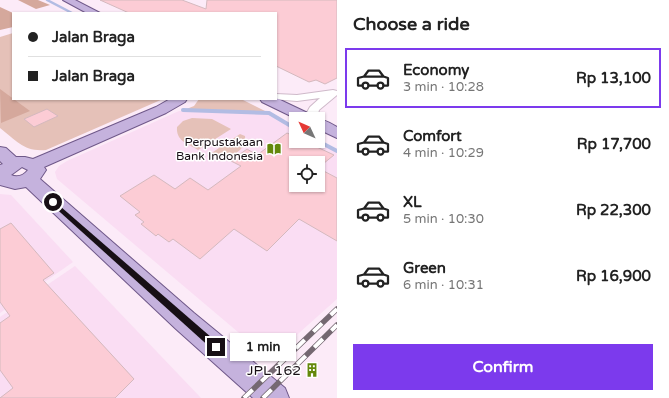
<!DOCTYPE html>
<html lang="en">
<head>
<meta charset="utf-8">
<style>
	body { margin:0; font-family:"Varela Round",sans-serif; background:#f6f6f6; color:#222; height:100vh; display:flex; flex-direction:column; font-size:15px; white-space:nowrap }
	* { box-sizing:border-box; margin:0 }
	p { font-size:13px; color:#767676 }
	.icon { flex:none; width:22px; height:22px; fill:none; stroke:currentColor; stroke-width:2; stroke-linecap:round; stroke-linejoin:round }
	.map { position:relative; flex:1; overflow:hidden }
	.side { display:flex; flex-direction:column; background:#fff; width:332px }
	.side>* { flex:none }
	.hud { position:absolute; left:12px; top:12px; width:265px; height:88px; border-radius:0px; box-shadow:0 1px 3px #0004; display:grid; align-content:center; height:88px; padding:0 16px; background:#fff }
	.needle { width:26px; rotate:314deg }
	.controls { position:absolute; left:289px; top:112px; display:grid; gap:8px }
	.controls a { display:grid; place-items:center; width:36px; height:36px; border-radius:0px; background:#fff; box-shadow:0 1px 3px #0004; font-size:20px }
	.end { position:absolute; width:18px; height:18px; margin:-9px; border:5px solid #170f15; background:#fff; box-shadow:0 0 0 2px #fff }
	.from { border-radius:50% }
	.bubble { position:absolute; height:28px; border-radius:0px; background:#fff; box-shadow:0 1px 3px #0004; font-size:13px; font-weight:700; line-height:28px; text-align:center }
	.hud b { display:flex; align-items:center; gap:14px; height:38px; font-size:15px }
	.hud b+b { border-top:1px solid #e0e0e0 }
	.hud i { width:10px; height:10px; background:#222 }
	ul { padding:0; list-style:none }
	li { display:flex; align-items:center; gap:12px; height:60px; margin:0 8px 6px; padding:0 8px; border:2px solid transparent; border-radius:0px }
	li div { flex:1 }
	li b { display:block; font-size:15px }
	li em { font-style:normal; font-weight:700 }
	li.on { border-color:#7c3aed }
	li>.icon { width:36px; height:36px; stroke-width:1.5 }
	h2 { padding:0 16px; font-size:18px; line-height:48px }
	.action { display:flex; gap:8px; margin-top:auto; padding:8px 16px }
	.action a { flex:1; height:46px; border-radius:0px; background:#7c3aed; color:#fff; font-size:16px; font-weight:700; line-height:46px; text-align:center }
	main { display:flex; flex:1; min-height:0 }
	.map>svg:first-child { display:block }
</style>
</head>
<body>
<main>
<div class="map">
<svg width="337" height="398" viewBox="0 0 337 398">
	<rect width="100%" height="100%" fill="#fcebf8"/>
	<g fill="#faddf3" fill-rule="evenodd">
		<path d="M 179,111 L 267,114 L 296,129 L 296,141 L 318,140 L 337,150 L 337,299 L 270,359 L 57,179 L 55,172 L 59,166 L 67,161 ZM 296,163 L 318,163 L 318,185 L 296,185 Z"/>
		<polygon points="0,194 11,195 73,262 0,313"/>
		<polygon points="75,266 201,398 0,398 0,317"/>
	</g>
	<g fill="#e5c1b8">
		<path d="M 13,33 L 13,99 L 163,99 L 46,150 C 24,152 17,141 0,128 L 0,37 Z"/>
		<polygon points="199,99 241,99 267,112 184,110 194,106"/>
		<path d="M 192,118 L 212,119 L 231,129 L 198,150 C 187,143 176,141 177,127 L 183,121 Z"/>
		<path d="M 240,134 L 245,136 C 247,156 221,159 207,156 Z"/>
	</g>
	<g fill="#d5a89c">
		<polygon points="18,0 38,0 50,5 36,9"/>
		<polygon points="0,7 13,13 13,27 0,30"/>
		<polygon points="0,89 30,111 1,123"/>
	</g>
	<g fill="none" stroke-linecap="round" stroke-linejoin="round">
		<polyline stroke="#b2bce3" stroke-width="2.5" points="47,0 72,13"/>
		<g stroke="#b2bce3" stroke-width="4">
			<polyline points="183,110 269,113 296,129"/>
			<polyline points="318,141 337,151"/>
		</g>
	</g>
	<g fill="#fcccd5" stroke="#d4b9be" fill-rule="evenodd">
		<polygon points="100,0 182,0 206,9 207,0 337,0 337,78 325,84 316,80 309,82 276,66 276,13 129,13"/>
		<polygon points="47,109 58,116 34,127 24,119"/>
		<path d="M 287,133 L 296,137 L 296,141 L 304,141 L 334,155 L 318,168 L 337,178 L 337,241 L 299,219 L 267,251 L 234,229 L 200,259 L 173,239 L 169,242 L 158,234 L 156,236 L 141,224 L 144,222 L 135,215 L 140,212 L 120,196 L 154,175 L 175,189 L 190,178 L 208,190 L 241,166 L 231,161 L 247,149 L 257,155 ZM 296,163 L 318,163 L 318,185 L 296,185 Z"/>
		<polygon points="11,223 54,273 43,280 134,379 115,398 0,398 13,388 0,370 0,323 10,316 0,302 0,229"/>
	</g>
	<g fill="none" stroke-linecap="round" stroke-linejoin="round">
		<defs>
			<polygon id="minor" points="333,90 337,91 337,95 319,110 318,114 322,119 318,122 318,119 310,119 306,114 310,107 320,98 297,101 272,99 276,99 276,94 297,95"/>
			<g id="major">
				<polygon points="63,0 75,0 100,13 87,13"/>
				<path d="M 276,98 L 314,116 L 316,119 C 324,119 330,123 337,127 L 337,138 L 318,129 L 318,119 L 297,119 L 262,102 L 260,99 Z"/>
				<path d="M 170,99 L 187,99 L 185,102 L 166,113 L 44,167 L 46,170 L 40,179 L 194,313 L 285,388 L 289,398 L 253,398 L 176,329 L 26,187 L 15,189 L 0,185 L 0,165 L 3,164 L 0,161 L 0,147 L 6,148 L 16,157 L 25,157 L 33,159 L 156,107 ZM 22,167 L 28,170 C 24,175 18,178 11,175 Z"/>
			</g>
		</defs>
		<use href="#minor" stroke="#cfbaca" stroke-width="2"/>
		<use href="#major" stroke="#6f5889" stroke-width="2"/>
		<use href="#minor" fill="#fff" fill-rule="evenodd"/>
		<use href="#major" fill="#c5b2dd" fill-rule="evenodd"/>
		<defs>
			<g id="rail">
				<polyline points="244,398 337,309"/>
				<polyline points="263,398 337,325"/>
			</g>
		</defs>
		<use href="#rail" stroke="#746871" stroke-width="5.5"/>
		<use href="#rail" stroke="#fff" stroke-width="4" stroke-dasharray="12" stroke-linecap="butt"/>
	</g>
	<polygon fill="#170f15" points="53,200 219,344 220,347 219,350 216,352 213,350 51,204 51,201"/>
	<defs>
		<symbol id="library-bare" viewBox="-9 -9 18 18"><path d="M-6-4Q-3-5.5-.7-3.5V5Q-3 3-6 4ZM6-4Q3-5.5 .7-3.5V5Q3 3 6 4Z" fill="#64880b" stroke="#fff" stroke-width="2.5" paint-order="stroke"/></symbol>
		<symbol id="building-bare" viewBox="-9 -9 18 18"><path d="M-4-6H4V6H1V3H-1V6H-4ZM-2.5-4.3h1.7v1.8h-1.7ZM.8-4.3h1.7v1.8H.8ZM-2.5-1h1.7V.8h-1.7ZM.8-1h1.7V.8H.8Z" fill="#64880b" stroke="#fff" stroke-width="2.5" paint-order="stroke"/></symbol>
	</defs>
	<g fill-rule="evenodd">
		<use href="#library-bare" x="264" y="139" width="20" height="20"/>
		<use href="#building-bare" x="302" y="360" width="20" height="20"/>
	</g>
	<g text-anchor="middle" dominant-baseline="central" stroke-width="3" stroke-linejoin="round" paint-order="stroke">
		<g font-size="12" fill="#170f15" stroke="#fff" text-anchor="end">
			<text x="263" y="142">Perpustakaan<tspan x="263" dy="14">Bank Indonesia</tspan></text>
		</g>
		<g font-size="14" fill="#170f15" stroke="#fff" text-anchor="end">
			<text x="301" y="370">JPL 162</text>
		</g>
	</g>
</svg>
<div class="controls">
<a><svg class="needle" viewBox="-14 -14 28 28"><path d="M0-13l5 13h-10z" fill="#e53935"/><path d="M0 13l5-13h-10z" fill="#767676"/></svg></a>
<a><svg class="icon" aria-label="locate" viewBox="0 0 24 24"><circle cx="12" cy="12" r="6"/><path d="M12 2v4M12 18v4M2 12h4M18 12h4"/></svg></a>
</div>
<i class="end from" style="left:53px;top:202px"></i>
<i class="end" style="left:216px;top:347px"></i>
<div class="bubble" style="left:230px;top:333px;width:66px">1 min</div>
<div class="hud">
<b><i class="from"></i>Jalan Braga</b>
<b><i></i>Jalan Braga</b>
</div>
</div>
<section class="side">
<h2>Choose a ride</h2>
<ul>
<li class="on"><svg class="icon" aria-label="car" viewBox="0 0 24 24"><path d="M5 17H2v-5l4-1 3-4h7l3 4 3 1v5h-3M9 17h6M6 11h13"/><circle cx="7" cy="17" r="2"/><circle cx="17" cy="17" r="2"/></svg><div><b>Economy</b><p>3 min · 10:28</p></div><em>Rp 13,100</em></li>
<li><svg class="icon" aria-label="car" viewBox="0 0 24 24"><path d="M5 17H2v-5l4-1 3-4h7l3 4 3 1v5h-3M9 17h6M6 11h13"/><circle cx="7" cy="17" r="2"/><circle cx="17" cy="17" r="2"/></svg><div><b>Comfort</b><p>4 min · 10:29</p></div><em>Rp 17,700</em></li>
<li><svg class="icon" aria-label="car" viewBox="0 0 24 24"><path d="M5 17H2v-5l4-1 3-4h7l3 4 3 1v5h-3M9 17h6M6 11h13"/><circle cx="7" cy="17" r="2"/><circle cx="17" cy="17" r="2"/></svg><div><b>XL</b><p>5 min · 10:30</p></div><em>Rp 22,300</em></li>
<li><svg class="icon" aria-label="car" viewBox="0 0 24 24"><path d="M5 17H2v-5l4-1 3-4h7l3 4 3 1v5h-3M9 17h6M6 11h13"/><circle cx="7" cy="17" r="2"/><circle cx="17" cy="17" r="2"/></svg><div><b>Green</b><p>6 min · 10:31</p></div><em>Rp 16,900</em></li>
</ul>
<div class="action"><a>Confirm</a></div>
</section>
</main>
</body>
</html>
